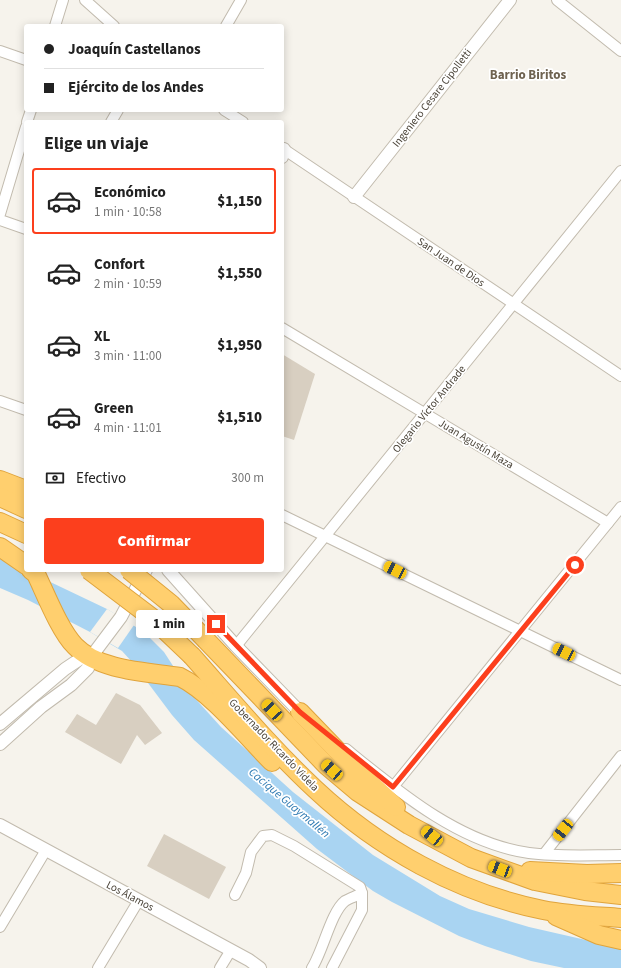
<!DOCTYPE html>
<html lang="es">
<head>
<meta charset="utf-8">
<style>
	body { margin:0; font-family:"Source Sans 3",sans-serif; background:#f6f6f6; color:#222; height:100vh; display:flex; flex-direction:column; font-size:15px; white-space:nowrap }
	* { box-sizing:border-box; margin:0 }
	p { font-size:13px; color:#767676 }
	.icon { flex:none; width:22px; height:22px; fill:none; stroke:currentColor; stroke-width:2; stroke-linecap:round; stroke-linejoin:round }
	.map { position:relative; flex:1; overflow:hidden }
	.sheet { position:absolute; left:24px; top:120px; width:260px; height:452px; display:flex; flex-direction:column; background:#fff; border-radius:4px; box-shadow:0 2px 10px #0003 }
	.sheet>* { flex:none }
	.banner { position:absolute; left:24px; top:24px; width:260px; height:88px; border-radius:4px; box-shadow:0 2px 10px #0003; display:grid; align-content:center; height:88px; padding:0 20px; background:#fff }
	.end { position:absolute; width:18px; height:18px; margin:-9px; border:5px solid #fc3f1d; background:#fff; box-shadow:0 0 0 2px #fff }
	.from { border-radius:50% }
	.bubble { position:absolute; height:28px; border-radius:4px; background:#fff; box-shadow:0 2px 10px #0003; font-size:13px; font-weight:800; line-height:28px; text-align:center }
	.car { position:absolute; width:12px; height:24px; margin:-12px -6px; border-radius:5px; box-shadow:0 0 3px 1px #0007; background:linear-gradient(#f5c518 24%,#345 0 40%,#f5c518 0 76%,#345 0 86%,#f5c518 0) }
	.banner b { display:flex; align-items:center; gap:14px; height:38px; font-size:15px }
	.banner b+b { border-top:1px solid #e0e0e0 }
	.banner i { width:10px; height:10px; background:#222 }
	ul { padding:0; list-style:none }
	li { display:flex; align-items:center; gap:12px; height:66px; margin:0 8px 6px; padding:0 12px; border:2px solid transparent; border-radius:4px }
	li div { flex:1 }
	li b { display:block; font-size:15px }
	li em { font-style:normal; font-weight:800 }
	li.active { border-color:#fc3f1d }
	li>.icon { width:36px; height:36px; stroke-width:1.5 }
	h2 { padding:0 20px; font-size:18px; line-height:48px }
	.pay { display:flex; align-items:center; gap:10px; height:44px; padding:0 20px; font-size:15px }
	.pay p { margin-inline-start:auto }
	.cta { display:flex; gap:8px; margin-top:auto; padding:8px 20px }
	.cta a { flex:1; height:46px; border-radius:4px; background:#fc3f1d; color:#fff; font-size:16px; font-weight:800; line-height:46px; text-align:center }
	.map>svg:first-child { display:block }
</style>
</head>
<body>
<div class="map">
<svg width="621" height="968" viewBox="0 0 621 968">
	<rect width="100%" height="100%" fill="#f6f3ec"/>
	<polygon fill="#a9d4f2" points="0,558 107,609 144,632 164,652 192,695 221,727 293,792 373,855 440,896 469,909 529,927 621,948 621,968 564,968 531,961 485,946 459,936 392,902 373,891 317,849 194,740 172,715 133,663 122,651 90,632 28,600 0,588"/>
	<polygon fill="#f6f3ec" points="107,609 134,625 118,648 90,632"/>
	<g fill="#d8cfc1">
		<polygon points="282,354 315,374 294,440 282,436"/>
		<polygon points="116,693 140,705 162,733 145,745 137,735 121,764 65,732 77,714 96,725"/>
		<polygon points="164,834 226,867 209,899 147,866"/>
	</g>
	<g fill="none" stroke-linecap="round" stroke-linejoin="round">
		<defs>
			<g id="minor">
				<polyline points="85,0 114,26"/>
				<polyline points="557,0 621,51"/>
				<polyline points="55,26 63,0"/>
				<polyline points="226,26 241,0"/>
				<polyline points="0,51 26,60"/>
				<polyline points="224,110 243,122"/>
				<polyline points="27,122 31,110"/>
				<polyline points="111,122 118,110"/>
				<polyline points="282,148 621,376"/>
				<polyline points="0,214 26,127"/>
				<polyline points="0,220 26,229"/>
				<polyline points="282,328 608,523"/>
				<polyline points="0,401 26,410"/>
				<polyline points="282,515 621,680"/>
				<polyline points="236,646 621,171"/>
				<path d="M 346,749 C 399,792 459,843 529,853 C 559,857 591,855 621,855"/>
				<polyline points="393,787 621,507"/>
				<polyline points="544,854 621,756"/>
				<polyline points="235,895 246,873 251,852 263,836 272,835 294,846 360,887 362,893"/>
				<polyline points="0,927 46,850"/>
				<polyline points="98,968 139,900"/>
				<polyline points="220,968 231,950"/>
				<path d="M 312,968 C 323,951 331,912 345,901 C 350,898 357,896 362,893 L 362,910 L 332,968"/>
			</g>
			<g id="tertiary">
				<polyline points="282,157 284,149"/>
				<polyline points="354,197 510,0"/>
				<polyline points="168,570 236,646 300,712"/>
				<polyline points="0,724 65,669 80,659 91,657"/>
				<polyline points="0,744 41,707 71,685 88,668 91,657 121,617 146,570"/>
				<polyline points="0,825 249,960 260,968"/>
			</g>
			<g id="motorway">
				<polyline points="0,480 26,490"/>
				<polyline points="0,497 26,509"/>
				<polyline points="0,522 26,534"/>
				<polyline points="0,547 26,565"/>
				<path d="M 31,570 L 36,574 C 46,595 60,631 75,646 C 99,671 148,672 180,677 C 211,692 247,737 272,762"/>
				<polyline points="206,640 326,765 358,792 409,825 471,858 535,881 585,891 621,895"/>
				<path d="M 192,656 C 232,701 271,748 315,789 C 378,848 458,893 543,910 C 568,915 595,916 621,918"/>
				<polyline points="300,712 354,768 396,807"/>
				<polyline points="530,871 587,874 621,873"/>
				<polyline points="556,916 599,935 621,940"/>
			</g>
		</defs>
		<use href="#minor" stroke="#c2bbae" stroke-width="12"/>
		<use href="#tertiary" stroke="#c2bbae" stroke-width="14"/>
		<use href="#motorway" stroke="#e0a43c" stroke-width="20"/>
		<use href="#minor" stroke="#fff" stroke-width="10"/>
		<use href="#tertiary" stroke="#fff" stroke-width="12"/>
		<use href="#motorway" stroke="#ffcf6e" stroke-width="18"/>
		<defs>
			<g id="motorway-bridge">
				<polyline points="89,570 151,617 192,656"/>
				<polyline points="129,570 171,604 206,640"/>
			</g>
		</defs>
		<use href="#motorway-bridge" stroke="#e0a43c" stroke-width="20" stroke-linecap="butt"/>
		<use href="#motorway-bridge" stroke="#ffcf6e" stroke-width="18"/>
	</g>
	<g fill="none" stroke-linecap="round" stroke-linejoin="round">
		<polyline stroke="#fc3f1d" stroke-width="5" points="216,624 300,712 393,787 575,565"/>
	</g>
	<g text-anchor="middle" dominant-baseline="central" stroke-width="3.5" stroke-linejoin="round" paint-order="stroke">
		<g font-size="11" fill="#4b4439" stroke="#fff">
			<text transform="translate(432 98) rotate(-52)">Ingeniero Cesare Cipolletti</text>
			<text transform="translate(451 262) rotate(34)">San Juan de Dios</text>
			<text transform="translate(429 409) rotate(-51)">Olegario Víctor Andrade</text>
			<text transform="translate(476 444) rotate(31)">Juan Agustín Maza</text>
			<text transform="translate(274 745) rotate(46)">Gobernador Ricardo Videla</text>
			<text transform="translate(130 896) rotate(28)">Los Álamos</text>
		</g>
		<g font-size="12" font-style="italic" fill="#2e7ab2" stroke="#fff">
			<text transform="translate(289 803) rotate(40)">Cacique Guaymallén</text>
		</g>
		<g font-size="13" font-weight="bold" fill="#6e6250" stroke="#fff">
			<text x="528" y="75">Barrio Biritos</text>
		</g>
	</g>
</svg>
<i class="end from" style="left:575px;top:565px"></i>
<i class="end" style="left:216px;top:624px"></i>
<div class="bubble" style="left:136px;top:610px;width:66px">1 min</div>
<i class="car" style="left:395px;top:570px;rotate:296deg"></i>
<i class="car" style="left:564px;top:652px;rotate:296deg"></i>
<i class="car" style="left:272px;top:710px;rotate:317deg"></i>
<i class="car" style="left:332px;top:770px;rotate:312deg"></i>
<i class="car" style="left:563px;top:830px;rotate:218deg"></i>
<i class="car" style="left:432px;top:836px;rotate:309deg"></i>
<i class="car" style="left:500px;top:869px;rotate:291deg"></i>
<div class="banner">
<b><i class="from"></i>Joaquín Castellanos</b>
<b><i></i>Ejército de los Andes</b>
</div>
<section class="sheet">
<h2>Elige un viaje</h2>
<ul>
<li class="active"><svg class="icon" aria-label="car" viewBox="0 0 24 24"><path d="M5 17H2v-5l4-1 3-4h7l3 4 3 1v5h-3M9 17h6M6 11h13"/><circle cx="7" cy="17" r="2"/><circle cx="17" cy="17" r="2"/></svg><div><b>Económico</b><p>1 min · 10:58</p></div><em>$1,150</em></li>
<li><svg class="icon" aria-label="car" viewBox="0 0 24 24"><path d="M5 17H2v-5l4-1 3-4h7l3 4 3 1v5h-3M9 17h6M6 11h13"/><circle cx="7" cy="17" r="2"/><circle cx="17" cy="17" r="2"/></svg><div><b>Confort</b><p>2 min · 10:59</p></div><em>$1,550</em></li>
<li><svg class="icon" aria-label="car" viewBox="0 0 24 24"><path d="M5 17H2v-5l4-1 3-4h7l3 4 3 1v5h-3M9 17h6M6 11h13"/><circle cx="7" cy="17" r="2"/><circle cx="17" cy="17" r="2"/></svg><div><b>XL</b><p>3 min · 11:00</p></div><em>$1,950</em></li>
<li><svg class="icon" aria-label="car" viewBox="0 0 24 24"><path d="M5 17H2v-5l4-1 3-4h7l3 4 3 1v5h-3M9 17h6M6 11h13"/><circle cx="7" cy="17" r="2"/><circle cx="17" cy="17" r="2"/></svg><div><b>Green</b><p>4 min · 11:01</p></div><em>$1,510</em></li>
</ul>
<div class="pay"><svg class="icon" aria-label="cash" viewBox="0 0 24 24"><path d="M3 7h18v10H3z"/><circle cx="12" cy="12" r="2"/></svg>Efectivo<p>300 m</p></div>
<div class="cta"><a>Confirmar</a></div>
</section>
</div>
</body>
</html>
